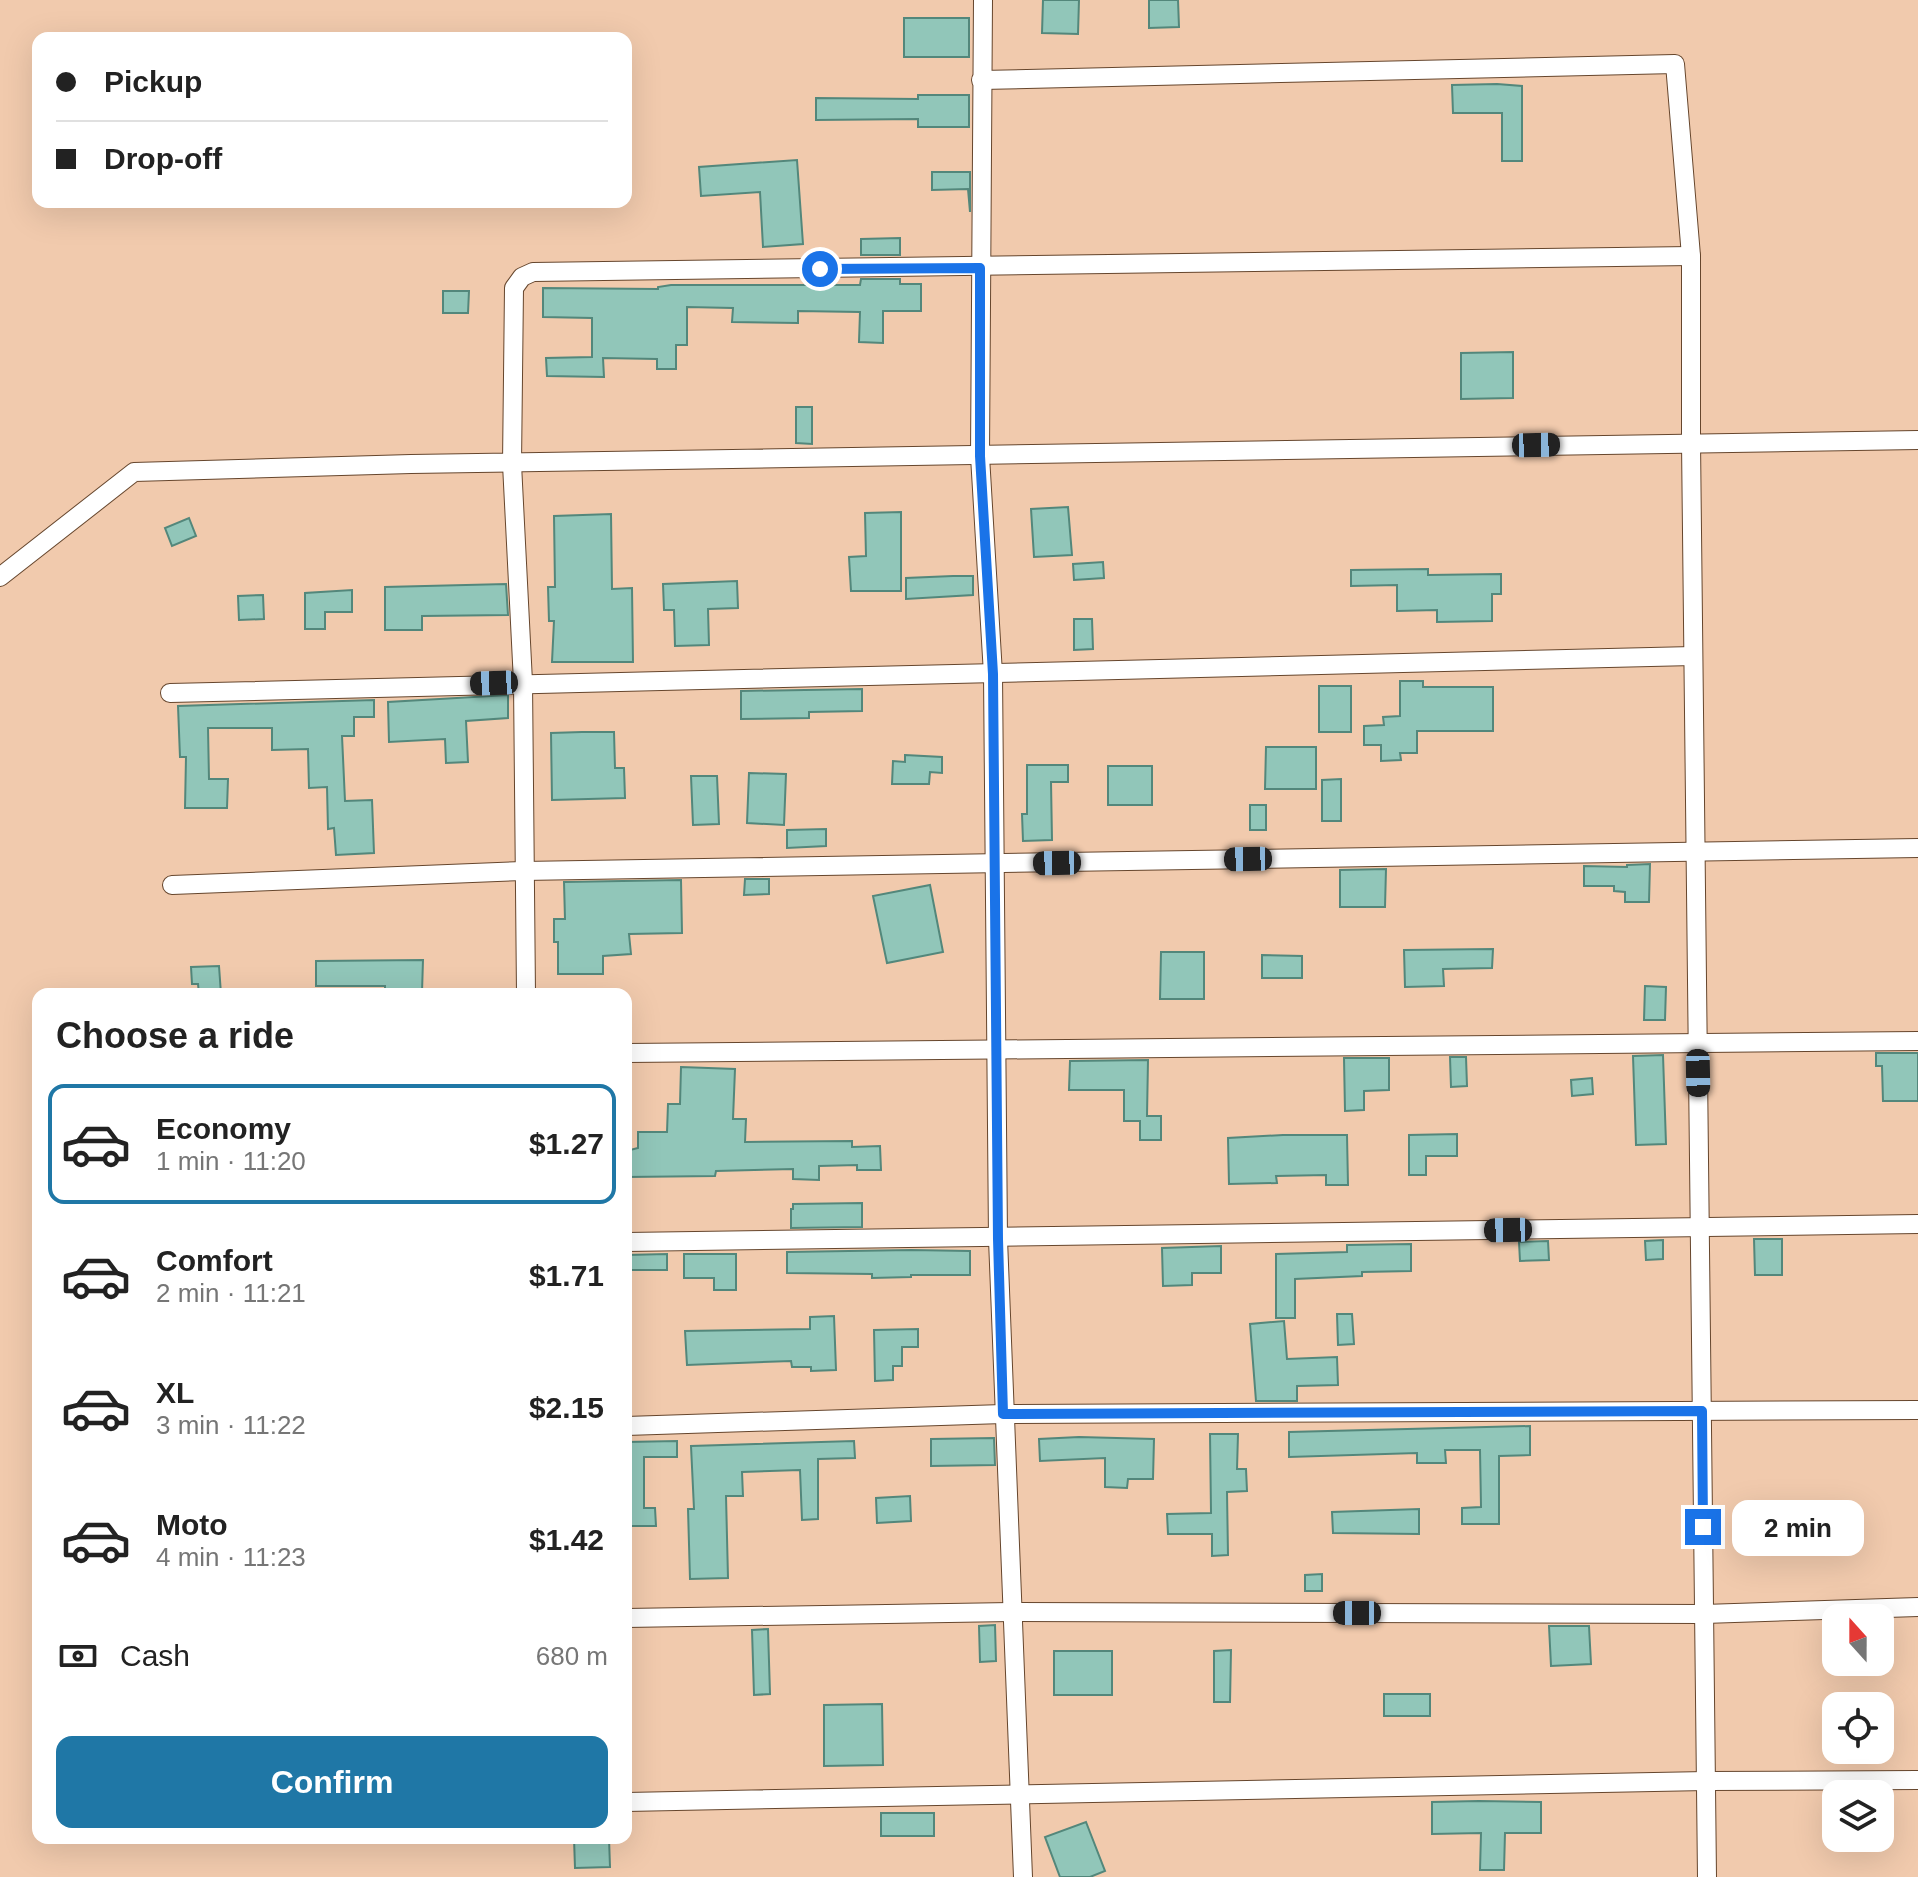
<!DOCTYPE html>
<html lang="en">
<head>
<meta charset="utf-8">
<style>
	body { margin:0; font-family:Arial,sans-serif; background:#f2f2f2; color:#222; height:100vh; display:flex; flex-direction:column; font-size:30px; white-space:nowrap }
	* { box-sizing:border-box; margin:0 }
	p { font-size:26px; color:#767676 }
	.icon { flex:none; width:44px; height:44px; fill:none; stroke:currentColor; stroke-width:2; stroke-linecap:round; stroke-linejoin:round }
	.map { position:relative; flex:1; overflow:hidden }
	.panel { position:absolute; left:32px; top:988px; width:600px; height:856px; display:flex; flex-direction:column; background:#fff; border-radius:16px; box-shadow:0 8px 32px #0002 }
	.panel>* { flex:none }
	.top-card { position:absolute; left:32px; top:32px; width:600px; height:176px; border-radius:16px; box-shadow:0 8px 32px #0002; display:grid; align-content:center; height:176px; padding:0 24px; background:#fff }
	.needle { width:52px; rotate:339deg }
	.tools { position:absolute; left:1822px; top:1604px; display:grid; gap:16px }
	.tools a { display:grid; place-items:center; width:72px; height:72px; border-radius:16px; background:#fff; box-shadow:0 8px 32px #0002; font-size:40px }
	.end { position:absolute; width:36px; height:36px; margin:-18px; border:10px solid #1a73e8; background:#fff; box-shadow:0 0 0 4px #fff }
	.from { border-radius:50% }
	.bubble { position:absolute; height:56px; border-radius:16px; background:#fff; box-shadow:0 8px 32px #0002; font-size:26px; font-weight:700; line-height:56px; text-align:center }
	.car { position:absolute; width:24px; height:48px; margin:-24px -12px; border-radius:10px; box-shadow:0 0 6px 2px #0007; background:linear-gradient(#222 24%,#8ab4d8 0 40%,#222 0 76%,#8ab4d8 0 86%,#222 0) }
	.top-card b { display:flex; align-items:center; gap:28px; height:76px; font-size:30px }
	.top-card b+b { border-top:2px solid #e0e0e0 }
	.top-card i { width:20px; height:20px; background:#222 }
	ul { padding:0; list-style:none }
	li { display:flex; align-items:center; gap:24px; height:120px; margin:0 16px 12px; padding:0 8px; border:4px solid transparent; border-radius:16px }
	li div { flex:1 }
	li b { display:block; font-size:30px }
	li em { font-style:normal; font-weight:700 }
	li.active { border-color:#1f77a6 }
	li>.icon { width:72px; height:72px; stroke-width:1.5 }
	h2 { padding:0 24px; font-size:36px; line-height:96px }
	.pay { display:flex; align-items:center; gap:20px; height:88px; padding:0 24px; font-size:30px }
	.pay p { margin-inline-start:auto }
	.primary-button { display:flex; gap:16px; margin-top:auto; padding:16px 24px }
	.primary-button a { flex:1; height:92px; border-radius:16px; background:#1f77a6; color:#fff; font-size:32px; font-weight:700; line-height:92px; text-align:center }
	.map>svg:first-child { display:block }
</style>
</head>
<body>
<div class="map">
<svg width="1918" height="1877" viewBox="0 0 1918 1877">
	<rect width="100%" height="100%" fill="#f1caad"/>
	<g fill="#91c6b9" stroke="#53877b" stroke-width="2">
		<polygon points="1043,0 1079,0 1078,34 1042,33"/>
		<polygon points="1149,0 1178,0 1179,27 1149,28"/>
		<rect x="904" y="18" width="65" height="39"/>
		<polygon points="1497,84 1522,86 1522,161 1502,161 1502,113 1453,113 1452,85"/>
		<polygon points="918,95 969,95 969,127 918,127 918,119 816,120 816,98 918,99"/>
		<polygon points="797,160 803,244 763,247 760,192 701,196 699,167"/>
		<polygon points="932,172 970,172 970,212 968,189 932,190"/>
		<polygon points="900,238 900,255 861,255 861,239"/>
		<polygon points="861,279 900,279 900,284 921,284 921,311 883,311 883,343 859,342 860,312 798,311 798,323 732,322 733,308 687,307 687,345 676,345 676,369 657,369 657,359 603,358 604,377 547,376 546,358 592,357 592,318 543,317 543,288 658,289 658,287 671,285 860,285"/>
		<polygon points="443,291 469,291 468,313 443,313"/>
		<polygon points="1513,352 1513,398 1461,399 1461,353"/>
		<polygon points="796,407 812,407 812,444 796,443"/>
		<polygon points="1068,507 1072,555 1034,557 1031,509"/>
		<polygon points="901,512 901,591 851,591 849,557 866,556 865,513"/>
		<polygon points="611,514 612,589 632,588 633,662 552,662 554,621 549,621 548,587 555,587 554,516"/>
		<polygon points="189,518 196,536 172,546 165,528"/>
		<polygon points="1103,562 1104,578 1074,580 1073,564"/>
		<polygon points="1428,569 1428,575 1501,574 1501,594 1492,594 1492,621 1437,622 1437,610 1397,611 1397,585 1351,586 1351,570"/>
		<polygon points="953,576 973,576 973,595 906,599 906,578"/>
		<polygon points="737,581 738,608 708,609 709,645 675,646 674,610 664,610 663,584"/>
		<polygon points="506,584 508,615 422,616 422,630 385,630 385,587"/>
		<polygon points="352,590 352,612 325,612 325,629 305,629 305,593"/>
		<polygon points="263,595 264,619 239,620 238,596"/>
		<polygon points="1074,619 1092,619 1093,649 1074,650"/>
		<polygon points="1400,681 1423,681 1423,687 1493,687 1493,731 1417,731 1417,753 1400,753 1401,760 1381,761 1381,745 1364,745 1364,726 1384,725 1383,717 1400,716"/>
		<rect x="1319" y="686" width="32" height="46"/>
		<polygon points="862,689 862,711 809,712 809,718 741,719 741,691"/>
		<polygon points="508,695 508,718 466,721 468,762 446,763 445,739 389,742 388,702"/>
		<polygon points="374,700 374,717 354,717 354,736 342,736 345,801 372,800 374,853 336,855 334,828 328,829 327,787 309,788 308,749 272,750 272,728 208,728 209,779 228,779 227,808 185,808 186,757 180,757 178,706"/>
		<polygon points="582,732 614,732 615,768 624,768 625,798 552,800 551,733"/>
		<polygon points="1266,747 1316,747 1316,789 1265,789"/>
		<polygon points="905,755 942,757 942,773 930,772 929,784 892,784 893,761 905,762"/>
		<polygon points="1027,765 1068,765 1068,782 1051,782 1052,840 1023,841 1022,814 1027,814"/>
		<rect x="1108" y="766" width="44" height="39"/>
		<polygon points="749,773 786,774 784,825 747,823"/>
		<polygon points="691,776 717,776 719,824 693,825"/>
		<polygon points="1341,779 1341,821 1322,821 1322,780"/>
		<rect x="1250" y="805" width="16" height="25"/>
		<polygon points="826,829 826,846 787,848 787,830"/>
		<polygon points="1650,864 1649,902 1625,902 1625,892 1614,891 1614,886 1584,886 1584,866 1627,867 1627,865"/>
		<polygon points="1386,869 1385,907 1340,907 1340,870"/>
		<polygon points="745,879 769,879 769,894 744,895"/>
		<polygon points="681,880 682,933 629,934 631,954 603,956 603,974 558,974 558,942 554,942 554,919 565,919 564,882"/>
		<polygon points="930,885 943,952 887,963 873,896"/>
		<polygon points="1493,949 1492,968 1443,969 1444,986 1405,987 1404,950"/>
		<polygon points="1161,952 1204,952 1204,999 1160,999"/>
		<polygon points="1262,955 1302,956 1302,978 1262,978"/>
		<polygon points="423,960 422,992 385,992 385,986 316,986 316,961"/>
		<polygon points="219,966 221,994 199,994 198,984 192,984 191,967"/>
		<polygon points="1645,986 1666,987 1665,1020 1644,1020"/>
		<polygon points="1876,1053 1918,1053 1918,1101 1883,1101 1882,1066 1876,1066"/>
		<polygon points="1663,1055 1666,1144 1636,1145 1633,1056"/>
		<polygon points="1450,1057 1466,1057 1467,1086 1451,1087"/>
		<polygon points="1344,1058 1389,1058 1389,1090 1364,1091 1364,1110 1345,1111"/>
		<polygon points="1148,1060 1147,1116 1161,1116 1161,1140 1140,1140 1140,1121 1124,1121 1124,1090 1069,1090 1070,1061"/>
		<polygon points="681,1067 735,1069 733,1119 746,1119 745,1142 852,1141 852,1147 880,1146 881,1170 857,1170 857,1165 819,1166 819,1180 793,1179 793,1169 716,1171 715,1176 626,1177 626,1151 638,1148 638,1132 667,1132 668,1104 680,1104"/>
		<polygon points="1592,1078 1593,1094 1572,1096 1571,1080"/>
		<polygon points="1457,1134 1457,1156 1426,1156 1426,1175 1409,1175 1409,1135"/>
		<polygon points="1283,1135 1347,1135 1348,1185 1326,1185 1326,1175 1276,1176 1277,1183 1229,1184 1228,1138"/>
		<polygon points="862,1203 862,1227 791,1228 791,1209 793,1209 793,1204"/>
		<polygon points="1754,1239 1782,1239 1782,1275 1755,1275"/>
		<polygon points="1663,1240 1663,1259 1646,1260 1645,1241"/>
		<polygon points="1548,1241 1549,1260 1520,1261 1519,1242"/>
		<polygon points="1411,1244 1411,1271 1362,1272 1362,1276 1295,1279 1295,1318 1276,1318 1276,1254 1347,1252 1347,1245"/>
		<polygon points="1221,1246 1221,1273 1192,1273 1192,1285 1163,1286 1162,1248"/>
		<polygon points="911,1250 970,1251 970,1275 911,1275 911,1277 872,1278 872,1274 787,1273 787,1252"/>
		<polygon points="667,1254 667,1270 627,1270 626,1255"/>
		<polygon points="684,1254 736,1254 736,1290 714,1290 714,1278 684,1278"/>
		<polygon points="1337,1314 1352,1314 1354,1344 1338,1345"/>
		<polygon points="834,1316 836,1370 811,1371 811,1367 792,1367 791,1361 687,1365 685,1331 810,1329 810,1317"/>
		<polygon points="1284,1321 1287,1359 1337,1357 1338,1385 1297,1386 1297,1401 1256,1401 1250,1324"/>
		<polygon points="918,1329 918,1347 902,1347 902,1366 893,1366 893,1380 875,1381 874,1330"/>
		<polygon points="1530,1426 1530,1455 1499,1456 1499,1524 1462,1524 1462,1508 1481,1507 1480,1450 1445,1450 1446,1463 1417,1463 1417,1453 1289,1457 1289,1432"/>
		<polygon points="1210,1434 1238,1434 1237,1469 1246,1469 1247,1491 1227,1492 1228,1555 1212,1556 1212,1534 1168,1534 1167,1514 1211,1513"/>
		<polygon points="1079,1437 1154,1439 1153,1479 1128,1479 1127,1488 1105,1487 1105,1458 1040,1461 1039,1439"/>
		<polygon points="994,1438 995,1465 931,1466 931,1439"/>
		<polygon points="677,1441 677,1457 644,1457 644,1508 655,1508 656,1526 626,1526 626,1442"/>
		<polygon points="854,1441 855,1458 818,1459 818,1519 802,1520 800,1470 742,1472 743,1496 726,1496 728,1578 690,1579 688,1509 694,1509 691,1446"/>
		<polygon points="910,1496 911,1521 877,1523 876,1498"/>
		<polygon points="1419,1509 1419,1534 1333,1533 1332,1512"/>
		<polygon points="1322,1574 1322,1591 1305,1591 1305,1575"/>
		<polygon points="995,1625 996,1661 980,1662 979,1626"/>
		<polygon points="1549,1626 1589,1626 1591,1664 1551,1666"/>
		<polygon points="768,1629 770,1694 754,1695 752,1630"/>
		<polygon points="1231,1650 1230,1702 1214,1702 1214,1651"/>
		<rect x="1054" y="1651" width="58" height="44"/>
		<rect x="1384" y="1694" width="46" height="22"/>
		<polygon points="882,1704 883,1765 824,1766 824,1705"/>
		<polygon points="1479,1801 1541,1802 1541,1833 1505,1833 1504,1870 1480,1870 1481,1833 1432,1834 1432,1802"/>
		<rect x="881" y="1813" width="53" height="23"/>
		<polygon points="1086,1822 1105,1871 1090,1877 1060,1877 1045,1837"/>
		<polygon points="574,1838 609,1838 610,1867 575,1868"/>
	</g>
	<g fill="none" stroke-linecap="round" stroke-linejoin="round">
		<defs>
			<g id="minor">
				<polyline points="983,0 980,456 993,674 998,1239 1023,1877"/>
				<polyline points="981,80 1675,64 1691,256 1691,442 1707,1877"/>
				<polyline points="0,577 134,472 411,464 1918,440"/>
				<path d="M 170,693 C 677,677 1185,669 1693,656"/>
				<polyline points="172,885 523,871 1918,848"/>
				<polyline points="526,994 523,682 512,464 514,288 522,277 533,272 1691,256"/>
				<polyline points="626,1053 1918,1041"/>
				<polyline points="626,1242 1918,1224"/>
				<polyline points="626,1426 1003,1414 1918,1410"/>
				<polyline points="626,1618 1011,1612 1704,1614 1918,1607"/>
				<polyline points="626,1802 1706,1781 1918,1780"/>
			</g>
		</defs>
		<use href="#minor" stroke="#66462d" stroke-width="20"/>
		<use href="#minor" stroke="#fff" stroke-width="18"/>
	</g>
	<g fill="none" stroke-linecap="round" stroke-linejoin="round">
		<polyline stroke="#1a73e8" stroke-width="10" points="820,269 980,268 980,456 993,674 998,1239 1003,1414 1702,1411 1703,1527"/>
	</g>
</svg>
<div class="tools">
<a><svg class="needle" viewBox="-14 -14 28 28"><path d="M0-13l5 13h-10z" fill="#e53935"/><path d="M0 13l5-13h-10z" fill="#767676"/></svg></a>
<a><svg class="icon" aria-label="locate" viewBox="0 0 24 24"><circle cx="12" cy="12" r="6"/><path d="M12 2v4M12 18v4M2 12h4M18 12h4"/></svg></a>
<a><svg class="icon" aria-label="layers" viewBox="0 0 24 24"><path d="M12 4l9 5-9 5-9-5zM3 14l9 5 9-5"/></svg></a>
</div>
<i class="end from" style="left:820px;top:269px"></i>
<i class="end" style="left:1703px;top:1527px"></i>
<div class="bubble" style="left:1732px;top:1500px;width:132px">2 min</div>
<i class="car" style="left:1536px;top:445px;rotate:89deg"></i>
<i class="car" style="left:494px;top:683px;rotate:268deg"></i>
<i class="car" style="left:1248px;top:859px;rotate:269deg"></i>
<i class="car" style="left:1057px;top:863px;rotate:269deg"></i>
<i class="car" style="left:1698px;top:1073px;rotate:179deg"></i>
<i class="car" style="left:1508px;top:1230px;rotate:269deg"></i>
<i class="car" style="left:1357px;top:1613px;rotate:270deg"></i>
<div class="top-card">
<b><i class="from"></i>Pickup</b>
<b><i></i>Drop-off</b>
</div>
<section class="panel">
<h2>Choose a ride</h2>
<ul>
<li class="active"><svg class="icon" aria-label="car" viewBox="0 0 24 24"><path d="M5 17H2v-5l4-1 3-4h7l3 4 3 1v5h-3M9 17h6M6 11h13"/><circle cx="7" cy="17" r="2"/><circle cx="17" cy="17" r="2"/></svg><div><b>Economy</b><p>1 min · 11:20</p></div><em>$1.27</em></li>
<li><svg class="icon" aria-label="car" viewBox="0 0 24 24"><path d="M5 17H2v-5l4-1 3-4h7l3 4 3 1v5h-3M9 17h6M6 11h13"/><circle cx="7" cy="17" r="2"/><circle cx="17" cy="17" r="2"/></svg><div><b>Comfort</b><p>2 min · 11:21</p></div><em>$1.71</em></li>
<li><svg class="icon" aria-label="car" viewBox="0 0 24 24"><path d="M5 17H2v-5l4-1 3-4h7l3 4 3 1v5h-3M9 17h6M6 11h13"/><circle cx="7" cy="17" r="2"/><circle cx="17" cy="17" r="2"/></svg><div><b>XL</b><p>3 min · 11:22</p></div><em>$2.15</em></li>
<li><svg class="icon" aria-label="car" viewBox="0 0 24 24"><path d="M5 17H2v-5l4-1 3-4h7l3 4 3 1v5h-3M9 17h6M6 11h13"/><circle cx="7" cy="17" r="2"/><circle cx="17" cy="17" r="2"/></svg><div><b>Moto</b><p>4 min · 11:23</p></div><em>$1.42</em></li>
</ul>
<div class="pay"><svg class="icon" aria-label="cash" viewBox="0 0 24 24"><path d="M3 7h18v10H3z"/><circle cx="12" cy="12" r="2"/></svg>Cash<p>680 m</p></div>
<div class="primary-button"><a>Confirm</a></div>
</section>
</div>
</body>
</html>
